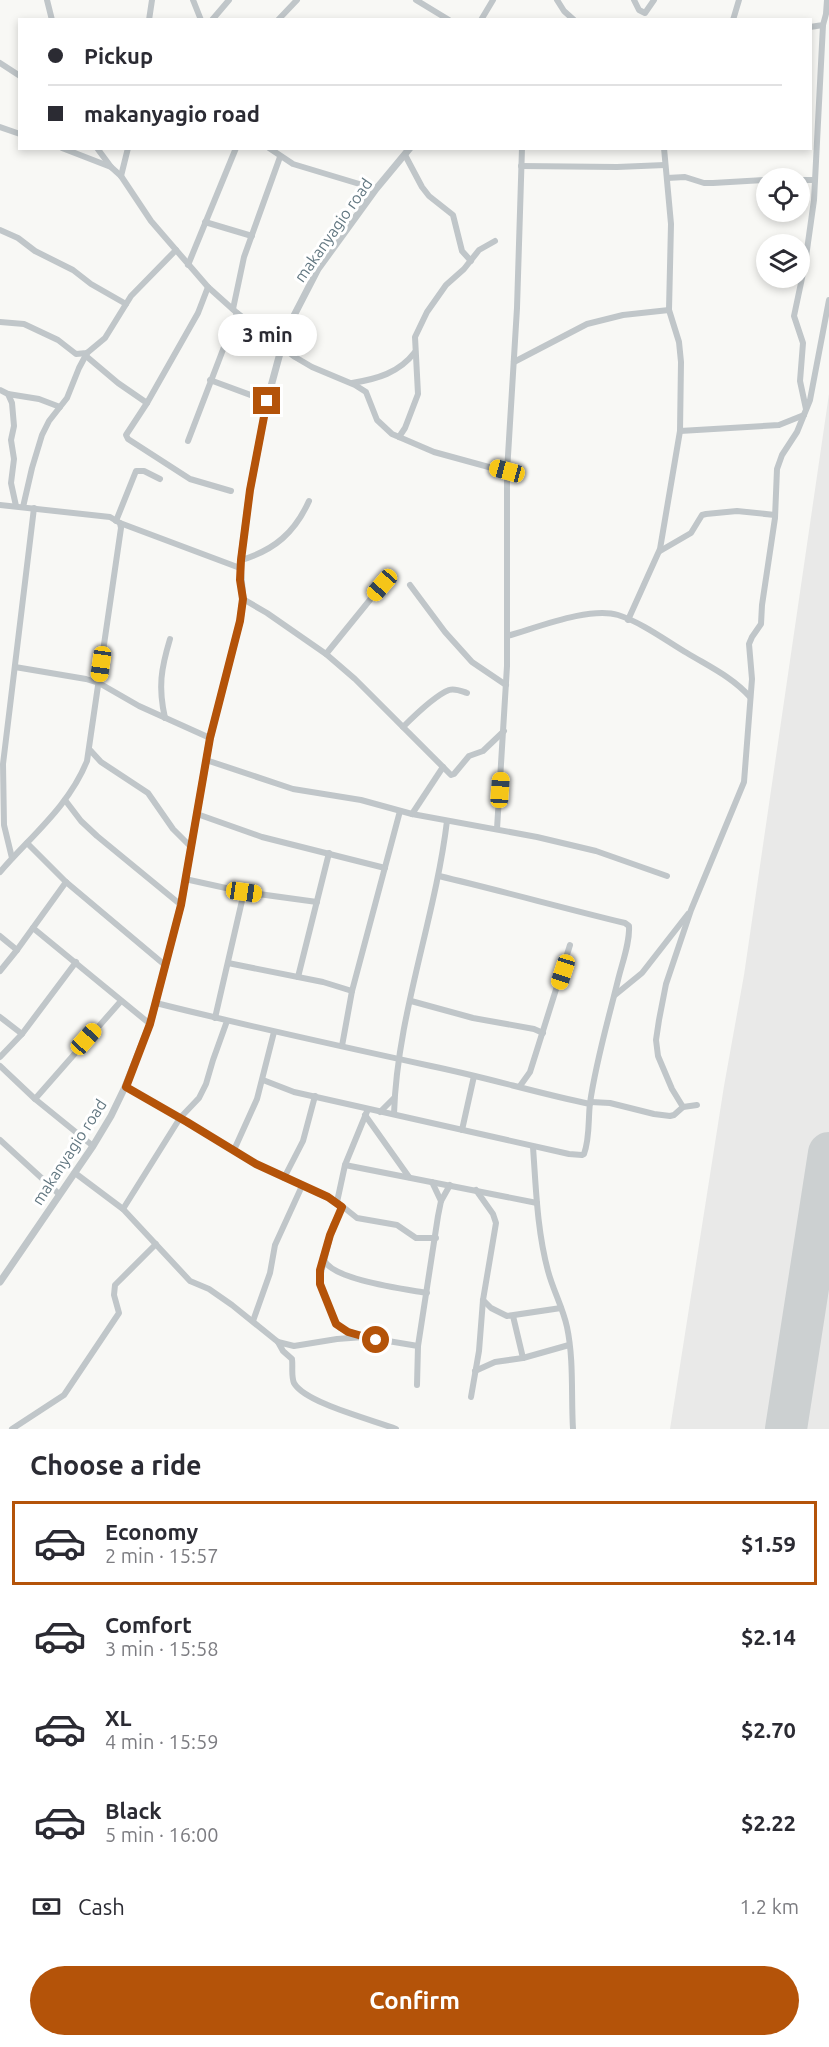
<!DOCTYPE html>
<html lang="en">
<head>
<meta charset="utf-8">
<style>
	body { margin:0; font-family:Ubuntu,sans-serif; background:#f2f2f3; color:#2b2b33; height:100vh; display:flex; flex-direction:column; font-size:22px; white-space:nowrap }
	* { box-sizing:border-box; margin:0 }
	p { font-size:20px; color:#7c7c81 }
	.icon { flex:none; width:33px; height:33px; fill:none; stroke:currentColor; stroke-width:2; stroke-linecap:round; stroke-linejoin:round }
	.map { position:relative; height:1429px; overflow:hidden }
	.side { display:flex; flex-direction:column; background:#fff; flex:1 }
	.side>* { flex:none }
	.guide { position:absolute; left:18px; top:18px; width:794px; height:132px; border-radius:0px; box-shadow:0 3px 9px #0003; display:grid; align-content:center; height:132px; padding:0 30px; background:#fff }
	.buttons { position:absolute; left:756px; top:168px; display:grid; gap:12px }
	.buttons a { display:grid; place-items:center; width:54px; height:54px; border-radius:50%; background:#fff; box-shadow:0 3px 9px #0003; font-size:30px }
	.end { position:absolute; width:27px; height:27px; margin:-14px; border:8px solid #b45309; background:#fff; box-shadow:0 0 0 3px #fff }
	.from { border-radius:50% }
	.bubble { position:absolute; height:42px; border-radius:21px; background:#fff; box-shadow:0 3px 9px #0003; font-size:20px; font-weight:700; line-height:42px; text-align:center }
	.car { position:absolute; width:18px; height:36px; margin:-18px -9px; border-radius:8px; box-shadow:0 0 4px 2px #0007; background:linear-gradient(#f5c518 24%,#345 0 40%,#f5c518 0 76%,#345 0 86%,#f5c518 0) }
	.guide b { display:flex; align-items:center; gap:21px; height:57px; font-size:22px }
	.guide b+b { border-top:2px solid #e1e1e2 }
	.guide i { width:15px; height:15px; background:#2b2b33 }
	ul { padding:0; list-style:none }
	li { display:flex; align-items:center; gap:18px; height:84px; margin:0 12px 9px; padding:0 18px; border:3px solid transparent; border-radius:0px }
	li div { flex:1 }
	li b { display:block; font-size:22px }
	li em { font-style:normal; font-weight:700 }
	li.active { border-color:#b45309 }
	li>.icon { width:54px; height:54px; stroke-width:1.5 }
	h2 { padding:0 30px; font-size:27px; line-height:72px }
	.pay { display:flex; align-items:center; gap:15px; height:66px; padding:0 30px; font-size:22px }
	.pay p { margin-inline-start:auto }
	.primary-button { display:flex; gap:12px; margin-top:auto; padding:12px 30px }
	.primary-button a { flex:1; height:69px; border-radius:36px; background:#b45309; color:#fff; font-size:24px; font-weight:700; line-height:69px; text-align:center }
	.map>svg:first-child { display:block }
</style>
</head>
<body>
<div class="map">
<svg width="829" height="1429" viewBox="0 0 829 1429">
	<rect width="100%" height="100%" fill="#f8f8f5"/>
	<polygon fill="#e9e9e8" points="829,394 829,1429 670,1429 724,1086 744,975"/>
	<g fill="none" stroke-linecap="round" stroke-linejoin="round">
		<polyline stroke="#ccd0d1" stroke-width="16" points="823,1189 829,1190"/>
		<polyline stroke="#ccd0d1" stroke-width="42" points="786,1429 829,1153"/>
		<g stroke="#c0c6c9" stroke-width="6">
			<polyline points="47,0 52,20"/>
			<polyline points="193,0 201,20"/>
			<polyline points="416,0 449,20"/>
			<polyline points="557,0 564,11 574,20"/>
			<polyline points="634,0 639,10 645,13 654,0"/>
			<polyline points="149,20 152,0"/>
			<polyline points="212,20 229,0"/>
			<polyline points="278,20 297,0"/>
			<polyline points="481,20 493,0"/>
			<polyline points="733,20 739,0"/>
			<polyline points="810,27 823,25 826,14 827,0"/>
			<polyline points="0,63 20,76"/>
			<polyline points="0,127 20,134"/>
			<polyline points="62,148 111,167 121,176 151,221 208,287 237,313 295,357 312,367 355,385 366,392 377,420 392,434 434,452 507,472"/>
			<polyline points="97,148 111,167"/>
			<polyline points="269,148 293,164 376,189"/>
			<polyline points="405,155 422,187 429,196 453,215 462,251 471,261"/>
			<polyline points="521,166 617,167 665,165"/>
			<polyline points="121,176 128,148"/>
			<polyline points="667,178 685,177 704,183 713,183 766,180"/>
			<polyline points="800,180 815,180"/>
			<polyline points="205,222 252,236"/>
			<polyline points="0,230 18,238 35,251 73,270 91,284 126,304"/>
			<polyline points="188,265 236,148"/>
			<polyline points="208,287 198,313 147,403 126,435 128,439 190,479 231,491"/>
			<polyline points="233,309 244,257 280,157"/>
			<polyline points="0,322 24,324 58,340 76,354 87,353 105,338 131,296 176,250"/>
			<polyline points="86,356 118,383 147,403"/>
			<polyline points="514,362 587,324 623,315 669,310"/>
			<polyline points="210,380 267,401"/>
			<path d="M 352,383 C 377,379 399,373 415,352"/>
			<polyline points="0,390 8,394 12,403 14,426 11,440 14,459 11,483 16,506"/>
			<polyline points="8,394 39,399 60,407"/>
			<polyline points="806,409 800,381 803,343 794,316 805,264 814,200 823,25"/>
			<polyline points="680,431 779,425 804,415"/>
			<polyline points="399,437 405,428 418,394 415,337 427,312 446,285 464,269 479,250 495,241"/>
			<polyline points="188,441 237,313"/>
			<path d="M 0,505 L 110,517 L 120,523 L 121,528 L 87,761 C 69,806 31,836 0,872"/>
			<polyline points="23,507 32,468 42,435 49,421 67,398 79,368 87,353"/>
			<polyline points="116,521 136,471 144,471 160,479"/>
			<polyline points="120,523 240,568"/>
			<polyline points="660,551 691,533 702,515 706,514 737,511 775,515"/>
			<path d="M 241,560 C 275,550 295,532 309,501"/>
			<polyline points="410,585 445,632 472,662 506,685"/>
			<polyline points="243,599 267,613 326,654 355,679 451,775 454,774 469,756 483,751 504,731"/>
			<polyline points="628,620 660,549 680,431 681,362 679,342 669,310 671,224 664,148"/>
			<path d="M 507,636 C 536,628 590,606 618,615 C 643,623 665,640 687,653 C 710,667 732,677 750,697"/>
			<polyline points="326,654 382,585"/>
			<polyline points="15,667 86,679 99,683 139,706 210,738"/>
			<path d="M 165,718 C 158,687 161,669 170,639"/>
			<path d="M 403,727 C 413,717 436,695 449,690 C 455,688 461,691 467,693"/>
			<polyline points="90,750 101,762 148,793 173,829 190,846"/>
			<polyline points="206,760 293,789 361,800 412,814 537,837 596,851 667,876"/>
			<polyline points="65,800 81,821 97,836 181,905"/>
			<polyline points="197,814 262,837 385,868"/>
			<polyline points="412,814 443,767"/>
			<polyline points="497,829 507,666 507,472 517,308 522,148"/>
			<polyline points="27,843 66,882 166,966"/>
			<polyline points="12,858 4,825 3,764 34,508"/>
			<polyline points="185,879 244,892 317,902"/>
			<polyline points="33,928 150,1024"/>
			<polyline points="0,936 17,950"/>
			<polyline points="228,963 323,982 352,991"/>
			<polyline points="0,971 17,950 66,882"/>
			<polyline points="298,977 329,853"/>
			<polyline points="615,995 642,973 688,914"/>
			<polyline points="411,1001 473,1018 534,1029 543,1033"/>
			<path d="M 156,1003 C 247,1026 339,1046 431,1066 C 485,1077 537,1093 590,1104"/>
			<polyline points="0,1017 22,1034"/>
			<polyline points="215,1018 244,892"/>
			<polyline points="342,1046 352,991 400,811"/>
			<polyline points="0,1057 22,1034 76,962"/>
			<polyline points="0,1066 35,1099 93,1146"/>
			<path d="M 263,1080 L 294,1092 L 569,1154 L 582,1155 L 584,1154 C 590,1138 588,1119 590,1103 C 596,1061 608,1021 618,980 C 622,963 630,943 629,926 L 625,923 C 563,908 502,891 439,876"/>
			<polyline points="520,1086 530,1072 570,945"/>
			<polyline points="125,1087 180,1118 256,1164 337,1202 357,1218 397,1225 416,1238 436,1238"/>
			<polyline points="35,1099 121,1001"/>
			<polyline points="591,1102 610,1103 654,1114 670,1116 674,1115 683,1107 697,1105"/>
			<polyline points="683,1107 672,1089 658,1056 656,1040 659,1020 666,984 691,910 744,782 752,679 749,644 752,637 761,624 762,605 775,518 777,469 782,455 797,432 810,400 829,300"/>
			<polyline points="380,1112 394,1098"/>
			<path d="M 394,1114 C 397,1015 435,920 447,821"/>
			<polyline points="365,1115 409,1177"/>
			<polyline points="462,1130 474,1076"/>
			<polyline points="0,1140 59,1194"/>
			<path d="M 533,1147 C 536,1188 537,1230 548,1271 C 553,1290 563,1308 567,1327 C 574,1360 571,1396 573,1429"/>
			<polyline points="234,1150 257,1099 274,1032"/>
			<polyline points="345,1165 537,1203"/>
			<polyline points="75,1173 123,1209 190,1281 209,1289 232,1305 278,1342 294,1346 337,1339 364,1337"/>
			<polyline points="284,1178 303,1141 315,1096"/>
			<polyline points="432,1182 441,1201"/>
			<polyline points="337,1202 345,1165 368,1109"/>
			<polyline points="343,1207 333,1225 320,1277 320,1284 333,1317 340,1328 364,1337 418,1346"/>
			<polyline points="123,1209 180,1118 199,1098 206,1084 213,1060 227,1021"/>
			<path d="M 324,1260 C 333,1280 405,1289 427,1293"/>
			<polyline points="483,1300 491,1308 507,1316 561,1308"/>
			<polyline points="513,1316 523,1358"/>
			<polyline points="253,1321 270,1273 275,1245 302,1186"/>
			<path d="M 278,1342 L 283,1351 L 292,1359 C 293,1367 291,1376 294,1383 C 305,1403 373,1420 396,1429"/>
			<polyline points="475,1371 495,1362 523,1358 569,1345"/>
			<polyline points="417,1385 418,1346 438,1216 441,1201 450,1185"/>
			<polyline points="471,1397 479,1351 483,1300 496,1223 493,1214 476,1190"/>
			<polyline points="12,1429 64,1395 119,1313 114,1295 115,1285 156,1244"/>
		</g>
		<polyline stroke="#c0c6c9" stroke-width="7" points="0,1282 93,1146 111,1116 125,1087 150,1024 181,905 210,738 240,621 243,599 240,566 250,490 267,401 286,331 318,269 376,189 410,148"/>
	</g>
	<g fill="none" stroke-linecap="round" stroke-linejoin="round">
		<polyline stroke="#b45309" stroke-width="8" points="267,401 250,490 241,560 240,580 243,599 240,621 210,738 181,905 150,1024 126,1087 187,1122 256,1164 328,1197 342,1207 330,1235 320,1270 320,1284 336,1324 348,1332 376,1340"/>
	</g>
	<g text-anchor="middle" dominant-baseline="central" stroke-width="6" stroke-linejoin="round" paint-order="stroke">
		<g font-size="16" fill="#627781" stroke="#fff">
			<text transform="translate(333 230) rotate(-55)">makanyagio road</text>
			<text transform="translate(69 1152) rotate(-57)">makanyagio road</text>
		</g>
	</g>
</svg>
<div class="buttons">
<a><svg class="icon" aria-label="locate" viewBox="0 0 24 24"><circle cx="12" cy="12" r="6"/><path d="M12 2v4M12 18v4M2 12h4M18 12h4"/></svg></a>
<a><svg class="icon" aria-label="layers" viewBox="0 0 24 24"><path d="M12 4l9 5-9 5-9-5zM3 14l9 5 9-5"/></svg></a>
</div>
<i class="end from" style="left:376px;top:1340px"></i>
<i class="end" style="left:267px;top:401px"></i>
<div class="bubble" style="left:218px;top:314px;width:99px">3 min</div>
<i class="car" style="left:507px;top:471px;rotate:285deg"></i>
<i class="car" style="left:382px;top:585px;rotate:221deg"></i>
<i class="car" style="left:101px;top:664px;rotate:188deg"></i>
<i class="car" style="left:500px;top:790px;rotate:4deg"></i>
<i class="car" style="left:244px;top:892px;rotate:98deg"></i>
<i class="car" style="left:563px;top:972px;rotate:198deg"></i>
<i class="car" style="left:86px;top:1039px;rotate:42deg"></i>
<div class="guide">
<b><i class="from"></i>Pickup</b>
<b><i></i>makanyagio road</b>
</div>
</div>
<section class="side">
<h2>Choose a ride</h2>
<ul>
<li class="active"><svg class="icon" aria-label="car" viewBox="0 0 24 24"><path d="M5 17H2v-5l4-1 3-4h7l3 4 3 1v5h-3M9 17h6M6 11h13"/><circle cx="7" cy="17" r="2"/><circle cx="17" cy="17" r="2"/></svg><div><b>Economy</b><p>2 min · 15:57</p></div><em>$1.59</em></li>
<li><svg class="icon" aria-label="car" viewBox="0 0 24 24"><path d="M5 17H2v-5l4-1 3-4h7l3 4 3 1v5h-3M9 17h6M6 11h13"/><circle cx="7" cy="17" r="2"/><circle cx="17" cy="17" r="2"/></svg><div><b>Comfort</b><p>3 min · 15:58</p></div><em>$2.14</em></li>
<li><svg class="icon" aria-label="car" viewBox="0 0 24 24"><path d="M5 17H2v-5l4-1 3-4h7l3 4 3 1v5h-3M9 17h6M6 11h13"/><circle cx="7" cy="17" r="2"/><circle cx="17" cy="17" r="2"/></svg><div><b>XL</b><p>4 min · 15:59</p></div><em>$2.70</em></li>
<li><svg class="icon" aria-label="car" viewBox="0 0 24 24"><path d="M5 17H2v-5l4-1 3-4h7l3 4 3 1v5h-3M9 17h6M6 11h13"/><circle cx="7" cy="17" r="2"/><circle cx="17" cy="17" r="2"/></svg><div><b>Black</b><p>5 min · 16:00</p></div><em>$2.22</em></li>
</ul>
<div class="pay"><svg class="icon" aria-label="cash" viewBox="0 0 24 24"><path d="M3 7h18v10H3z"/><circle cx="12" cy="12" r="2"/></svg>Cash<p>1.2 km</p></div>
<div class="primary-button"><a>Confirm</a></div>
</section>
</body>
</html>
